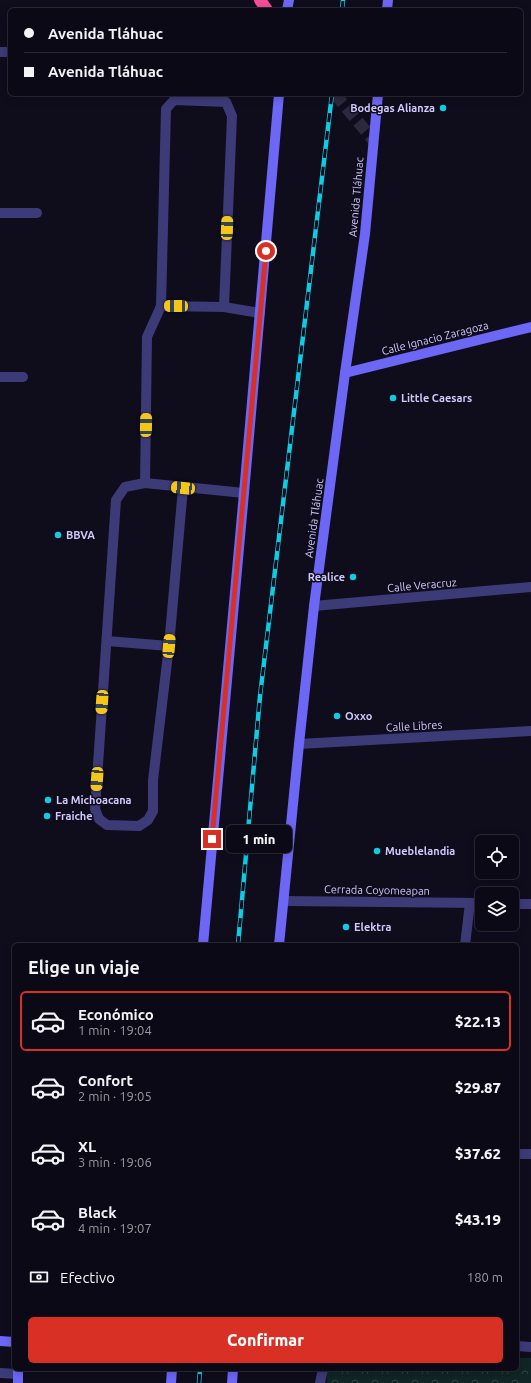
<!DOCTYPE html>
<html lang="es">
<head>
<meta charset="utf-8">
<style>
	body { margin:0; font-family:Ubuntu,sans-serif; background:#191722; color:#f1f3f6; height:100vh; display:flex; flex-direction:column; font-size:15px; white-space:nowrap }
	* { box-sizing:border-box; margin:0 }
	p { font-size:13px; color:#9a9aa0 }
	.icon { flex:none; width:22px; height:22px; fill:none; stroke:currentColor; stroke-width:2; stroke-linecap:round; stroke-linejoin:round }
	.map { position:relative; flex:1; overflow:hidden }
	.side { position:absolute; left:12px; top:943px; width:507px; height:428px; display:flex; flex-direction:column; background:#0b0915; border-radius:6px; box-shadow:0 2px 10px #0003,0 0 0 1px #2b2a34 }
	.side>* { flex:none }
	.top-card { position:absolute; left:8px; top:8px; width:515px; height:88px; border-radius:6px; box-shadow:0 2px 10px #0003,0 0 0 1px #2b2a34; display:grid; align-content:center; height:88px; padding:0 16px; background:#0b0915 }
	.fabs { position:absolute; left:475px; top:835px; display:grid; gap:8px }
	.fabs a { display:grid; place-items:center; width:44px; height:44px; border-radius:6px; background:#0b0915; box-shadow:0 2px 10px #0003,0 0 0 1px #2b2a34; font-size:20px }
	.end { position:absolute; width:18px; height:18px; margin:-9px; border:5px solid #d93025; background:#fff; box-shadow:0 0 0 2px #fff }
	.from { border-radius:50% }
	.bubble { position:absolute; height:28px; border-radius:6px; background:#0b0915; box-shadow:0 2px 10px #0003,0 0 0 1px #2b2a34; font-size:13px; font-weight:800; line-height:28px; text-align:center }
	.car { position:absolute; width:12px; height:24px; margin:-12px -6px; border-radius:5px; box-shadow:0 0 3px 1px #0007; background:linear-gradient(#f5c518 24%,#345 0 40%,#f5c518 0 76%,#345 0 86%,#f5c518 0) }
	.top-card b { display:flex; align-items:center; gap:14px; height:38px; font-size:15px }
	.top-card b+b { border-top:1px solid #2b2a34 }
	.top-card i { width:10px; height:10px; background:#f1f3f6 }
	ul { padding:0; list-style:none }
	li { display:flex; align-items:center; gap:12px; height:60px; margin:0 8px 6px; padding:0 8px; border:2px solid transparent; border-radius:6px }
	li div { flex:1 }
	li b { display:block; font-size:15px }
	li em { font-style:normal; font-weight:800 }
	li.active { border-color:#d93025 }
	li>.icon { width:36px; height:36px; stroke-width:1.5 }
	h2 { padding:0 16px; font-size:18px; line-height:48px }
	.pay { display:flex; align-items:center; gap:10px; height:44px; padding:0 16px; font-size:15px }
	.pay p { margin-inline-start:auto }
	.action { display:flex; gap:8px; margin-top:auto; padding:8px 16px }
	.action a { flex:1; height:46px; border-radius:6px; background:#d93025; color:#fff; font-size:16px; font-weight:800; line-height:46px; text-align:center }
	.map>svg:first-child { display:block }
</style>
</head>
<body>
<div class="map">
<svg width="531" height="1383" viewBox="0 0 531 1383">
	<defs>
		<pattern id="forest-crowns" width="20" height="18" patternUnits="userSpaceOnUse"><rect width="20" height="18" fill="#102525"/><path d="M2 6a3 3 0 1 1 6 0M12 15a3 3 0 1 1 6 0" fill="none" stroke="#324346"/></pattern>
	</defs>
	<rect width="100%" height="100%" fill="#0f0c1c"/>
	<polygon fill="url(#forest-crowns)" points="517,1358 531,1358 531,1383 327,1383 327,1375 329,1369 517,1369"/>
	<g fill="none" stroke-linecap="round" stroke-linejoin="round">
		<polyline stroke="#2c283e" stroke-width="12" stroke-dasharray="12 6" stroke-linecap="butt" points="335,94 374,141"/>
		<g stroke="#3d3a78" stroke-width="10">
			<polyline points="161,306 224,307 260,313"/>
			<polyline points="145,483 147,337 161,306 166,109 174,100 226,102 232,116 224,307"/>
			<polyline points="183,488 169,646 153,780 153,811 148,820 139,826 107,825 99,819 95,809 116,500 125,487 145,483 244,493"/>
			<polyline points="107,641 169,646"/>
			<polyline points="284,901 482,903"/>
			<polyline points="512,904 531,904"/>
			<polyline points="465,945 470,903"/>
			<polyline points="0,1373 18,1374"/>
		</g>
		<g stroke="#3d3a78" stroke-width="10">
			<polyline points="0,52 10,52"/>
			<polyline points="0,213 37,213"/>
			<polyline points="0,377 23,377"/>
			<polyline points="314,606 531,587"/>
			<polyline points="299,744 531,731"/>
			<polyline points="517,1154 531,1154"/>
			<polyline points="517,1346 531,1347"/>
			<polyline points="320,1383 323,1369"/>
		</g>
		<g stroke="#6d67f5" stroke-width="10">
			<polyline points="287,10 289,0"/>
			<polyline points="387,10 388,0"/>
			<polyline points="345,373 531,327"/>
			<polyline points="203,945 244,493 279,94"/>
			<polyline points="279,945 299,744 314,606 345,373 365,234 378,94"/>
			<polyline points="0,1341 14,1342"/>
			<polyline points="18,1383 18,1369"/>
			<polyline points="171,1383 172,1369"/>
			<polyline points="232,1383 233,1369"/>
		</g>
		<polyline stroke="#f44d9b" stroke-width="12" points="260,0 267,10"/>
		<defs>
			<g id="rail">
				<polyline points="342,10 343,0"/>
				<polyline points="238,945 260,696 332,94"/>
				<polyline points="199,1383 200,1369"/>
			</g>
		</defs>
		<use href="#rail" stroke="#0ecce4" stroke-width="4.5"/>
		<use href="#rail" stroke="#0f0c1c" stroke-width="3" stroke-dasharray="9" stroke-linecap="butt"/>
	</g>
	<g fill="none" stroke-linecap="round" stroke-linejoin="round">
		<polyline stroke="#d93025" stroke-width="5" points="212,839 266,251"/>
	</g>
	<g fill="#0ecce4" stroke="#0f0c1c" stroke-width="1.5">
		<circle cx="443" cy="108" r="4"/>
		<circle cx="393" cy="398" r="4"/>
		<circle cx="58" cy="535" r="4"/>
		<circle cx="353" cy="577" r="4"/>
		<circle cx="337" cy="716" r="4"/>
		<circle cx="48" cy="800" r="4"/>
		<circle cx="47" cy="816" r="4"/>
		<circle cx="377" cy="851" r="4"/>
		<circle cx="346" cy="927" r="4"/>
	</g>
	<g text-anchor="middle" dominant-baseline="central" stroke-width="3" stroke-linejoin="round" paint-order="stroke">
		<g font-size="11" font-weight="bold" fill="#d0cafc" stroke="#0f0c1c" text-anchor="start">
			<text x="435" y="108" text-anchor="end">Bodegas Alianza</text>
			<text x="401" y="398">Little Caesars</text>
			<text x="66" y="535">BBVA</text>
			<text x="345" y="577" text-anchor="end">Realice</text>
			<text x="345" y="716">Oxxo</text>
			<text x="56" y="800">La Michoacana</text>
			<text x="55" y="816">Fraiche</text>
			<text x="385" y="851">Mueblelandia</text>
			<text x="354" y="927">Elektra</text>
		</g>
		<g font-size="11" fill="#d0cafc" stroke="#0f0c1c">
			<text transform="translate(356 197) rotate(-85)">Avenida Tláhuac</text>
			<text transform="translate(435 338) rotate(-14)">Calle Ignacio Zaragoza</text>
			<text transform="translate(314 518) rotate(-82)">Avenida Tláhuac</text>
			<text transform="translate(422 585) rotate(-5)">Calle Veracruz</text>
			<text transform="translate(414 726) rotate(-3)">Calle Libres</text>
			<text transform="translate(377 890) rotate(1)">Cerrada Coyomeapan</text>
		</g>
	</g>
</svg>
<div class="fabs">
<a><svg class="icon" aria-label="locate" viewBox="0 0 24 24"><circle cx="12" cy="12" r="6"/><path d="M12 2v4M12 18v4M2 12h4M18 12h4"/></svg></a>
<a><svg class="icon" aria-label="layers" viewBox="0 0 24 24"><path d="M12 4l9 5-9 5-9-5zM3 14l9 5 9-5"/></svg></a>
</div>
<i class="end from" style="left:266px;top:251px"></i>
<i class="end" style="left:212px;top:839px"></i>
<div class="bubble" style="left:226px;top:825px;width:66px">1 min</div>
<i class="car" style="left:227px;top:228px;rotate:2deg"></i>
<i class="car" style="left:176px;top:306px;rotate:271deg"></i>
<i class="car" style="left:146px;top:425px;rotate:1deg"></i>
<i class="car" style="left:183px;top:488px;rotate:276deg"></i>
<i class="car" style="left:169px;top:646px;rotate:5deg"></i>
<i class="car" style="left:102px;top:702px;rotate:184deg"></i>
<i class="car" style="left:97px;top:779px;rotate:184deg"></i>
<div class="top-card">
<b><i class="from"></i>Avenida Tláhuac</b>
<b><i></i>Avenida Tláhuac</b>
</div>
<section class="side">
<h2>Elige un viaje</h2>
<ul>
<li class="active"><svg class="icon" aria-label="car" viewBox="0 0 24 24"><path d="M5 17H2v-5l4-1 3-4h7l3 4 3 1v5h-3M9 17h6M6 11h13"/><circle cx="7" cy="17" r="2"/><circle cx="17" cy="17" r="2"/></svg><div><b>Económico</b><p>1 min · 19:04</p></div><em>$22.13</em></li>
<li><svg class="icon" aria-label="car" viewBox="0 0 24 24"><path d="M5 17H2v-5l4-1 3-4h7l3 4 3 1v5h-3M9 17h6M6 11h13"/><circle cx="7" cy="17" r="2"/><circle cx="17" cy="17" r="2"/></svg><div><b>Confort</b><p>2 min · 19:05</p></div><em>$29.87</em></li>
<li><svg class="icon" aria-label="car" viewBox="0 0 24 24"><path d="M5 17H2v-5l4-1 3-4h7l3 4 3 1v5h-3M9 17h6M6 11h13"/><circle cx="7" cy="17" r="2"/><circle cx="17" cy="17" r="2"/></svg><div><b>XL</b><p>3 min · 19:06</p></div><em>$37.62</em></li>
<li><svg class="icon" aria-label="car" viewBox="0 0 24 24"><path d="M5 17H2v-5l4-1 3-4h7l3 4 3 1v5h-3M9 17h6M6 11h13"/><circle cx="7" cy="17" r="2"/><circle cx="17" cy="17" r="2"/></svg><div><b>Black</b><p>4 min · 19:07</p></div><em>$43.19</em></li>
</ul>
<div class="pay"><svg class="icon" aria-label="cash" viewBox="0 0 24 24"><path d="M3 7h18v10H3z"/><circle cx="12" cy="12" r="2"/></svg>Efectivo<p>180 m</p></div>
<div class="action"><a>Confirmar</a></div>
</section>
</div>
</body>
</html>
